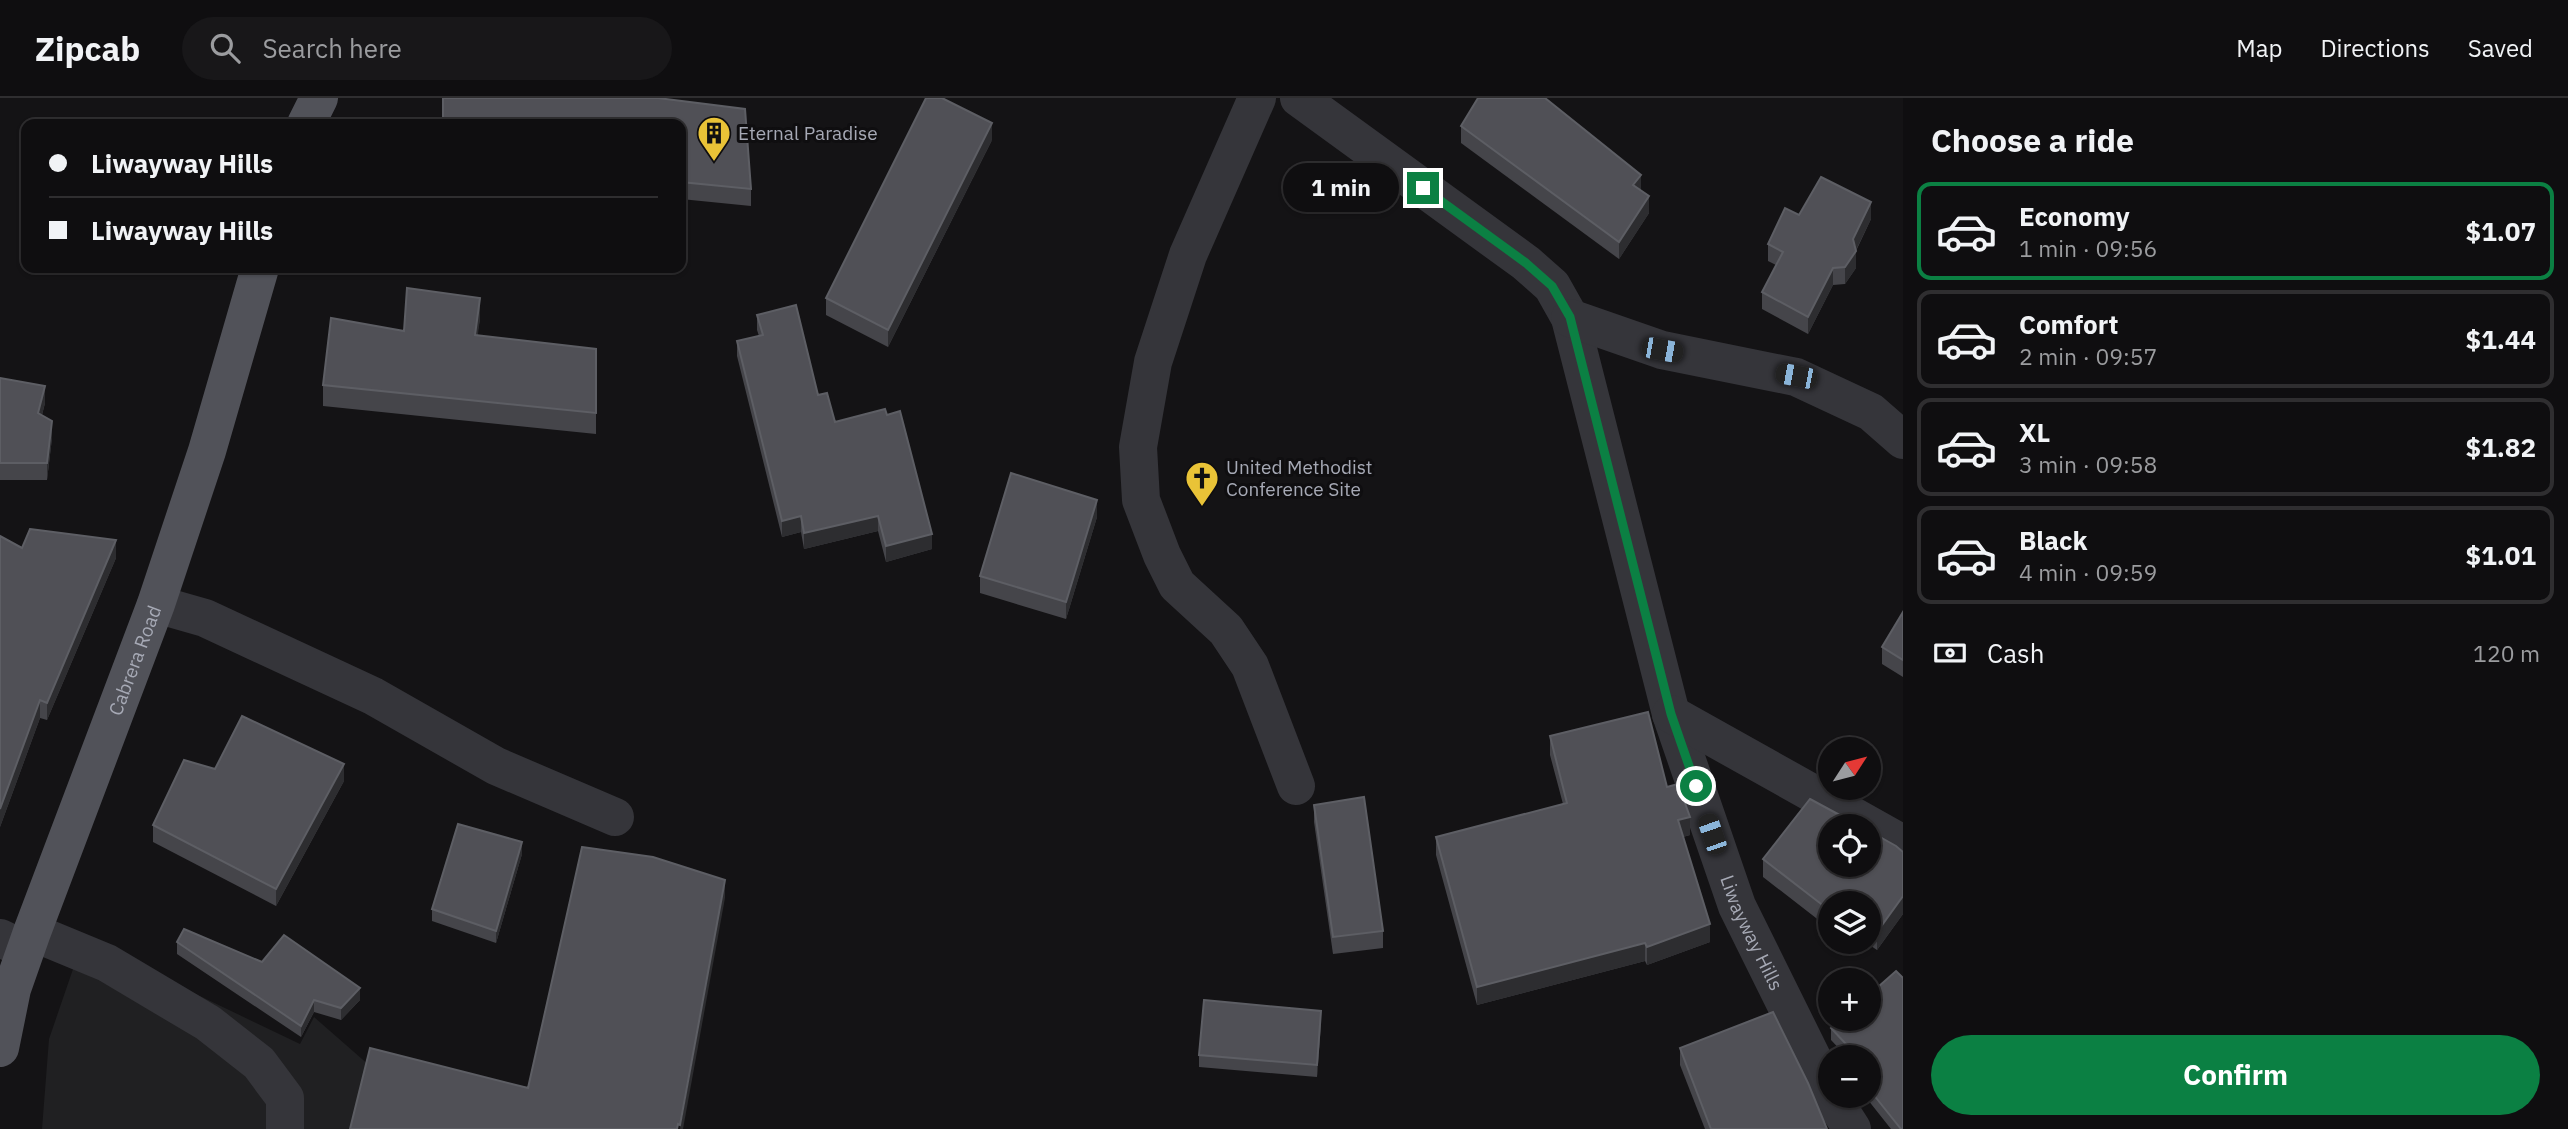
<!DOCTYPE html>
<html lang="en">
<head>
<meta charset="utf-8">
<style>
	body { margin:0; font-family:"IBM Plex Sans",sans-serif; background:#181719; color:#f1f3f6; height:100vh; display:flex; flex-direction:column; font-size:26px; white-space:nowrap }
	* { box-sizing:border-box; margin:0 }
	p { font-size:23px; color:#9b9c9f }
	.icon { flex:none; width:38px; height:38px; fill:none; stroke:currentColor; stroke-width:2; stroke-linecap:round; stroke-linejoin:round }
	.map { position:relative; flex:1; overflow:hidden }
	.sheet { display:flex; flex-direction:column; background:#0f0e10; width:665px }
	.sheet>* { flex:none }
	.banner { position:absolute; left:21px; top:21px; width:665px; height:154px; border-radius:14px; box-shadow:0 2px 5px #0004,0 0 0 2px #2f2e30; display:grid; align-content:center; height:154px; padding:0 28px; background:#0f0e10 }
	.needle { width:46px; rotate:54deg }
	.fabs { position:absolute; left:1818px; top:639px; display:grid; gap:14px }
	.fabs a { display:grid; place-items:center; width:63px; height:63px; border-radius:50%; background:#0f0e10; box-shadow:0 2px 5px #0004,0 0 0 2px #2f2e30; font-size:35px }
	.end { position:absolute; width:32px; height:32px; margin:-16px; border:9px solid #0b8043; background:#fff; box-shadow:0 0 0 4px #fff }
	.from { border-radius:50% }
	.bubble { position:absolute; height:49px; border-radius:24px; background:#0f0e10; box-shadow:0 2px 5px #0004,0 0 0 2px #2f2e30; font-size:23px; font-weight:800; line-height:49px; text-align:center }
	.car { position:absolute; width:21px; height:42px; margin:-21px -10px; border-radius:9px; box-shadow:0 0 5px 2px #0007; background:linear-gradient(#222 24%,#8ab4d8 0 40%,#222 0 76%,#8ab4d8 0 86%,#222 0) }
	.banner b { display:flex; align-items:center; gap:24px; height:66px; font-size:26px }
	.banner b+b { border-top:2px solid #2f2e30 }
	.banner i { width:18px; height:18px; background:#f1f3f6 }
	ul { padding:0; list-style:none }
	li { display:flex; align-items:center; gap:21px; height:98px; margin:0 14px 10px; padding:0 14px; border:4px solid #2f2e30; border-radius:14px }
	li div { flex:1 }
	li b { display:block; font-size:26px }
	li em { font-style:normal; font-weight:800 }
	li.selected { border-color:#0b8043 }
	li>.icon { width:63px; height:63px; stroke-width:1.5 }
	h2 { padding:0 28px; font-size:32px; line-height:84px }
	.pay { display:flex; align-items:center; gap:18px; height:77px; padding:0 28px; font-size:26px }
	.pay p { margin-inline-start:auto }
	.cta { display:flex; gap:14px; margin-top:auto; padding:14px 28px }
	.cta a { flex:1; height:80px; border-radius:42px; background:#0b8043; color:#fff; font-size:28px; font-weight:800; line-height:80px; text-align:center }
	header { display:flex; align-items:center; gap:42px; box-sizing:border-box; height:98px; padding:0 35px; background:#0f0e10; border-bottom:2px solid #2f2e30 }
	header strong { font-size:33px }
	nav { display:flex; gap:38px; margin-inline-start:auto; font-size:24px }
	.search { width:490px; height:63px; background:#181719; display:flex; align-items:center; gap:18px; box-sizing:border-box; padding:0 24px; border-radius:38px; color:#9b9c9f; font-size:26px }
	main { display:flex; flex:1; min-height:0 }
	.map>svg:first-child { display:block }
</style>
</head>
<body>
<header>
<strong>Zipcab</strong>
<div class="search"><svg class="icon" aria-label="search" viewBox="0 0 24 24"><circle cx="10" cy="10" r="6"/><path d="M15 15l6 6"/></svg>Search here</div>
<nav><a>Map</a><a>Directions</a><a>Saved</a></nav>
</header>
<main>
<div class="map">
<svg width="1903" height="1031" viewBox="0 0 1903 1031">
	<rect width="100%" height="100%" fill="#141315"/>
	<polygon fill="#202022" points="83,842 300,946 314,919 370,968 647,1004 647,1031 42,1031 49,941"/>
	<g fill="none" stroke-linecap="round" stroke-linejoin="round">
		<g stroke="#35353a" stroke-width="38">
			<polyline points="1257,0 1188,157 1153,264 1138,349 1141,402 1162,457 1177,487 1226,532 1250,568 1296,688"/>
			<path id="s1" d="M 1299,0 L 1526,165 L 1552,188 L 1570,220 L 1671,616 L 1737,808 L 1830,996"/>
			<polyline points="1570,220 1662,252 1796,279 1871,314 1903,342"/>
			<polyline points="156,506 205,520 373,598 496,668 615,719"/>
			<polyline points="1671,616 1903,746"/>
			<polyline points="32,834 107,865 208,925 259,965 285,1000 285,1031"/>
			<polyline points="0,840 25,852"/>
			<polyline points="1831,998 1852,1031"/>
		</g>
		<g stroke="#515259" stroke-width="38">
			<polyline points="306,26 319,0"/>
			<path id="s2" d="M 0,950 L 12,891 L 32,834 L 156,506 L 207,353 L 260,170"/>
		</g>
	</g>
	<g fill="#45454a">
		<polygon points="681,26 751,91 751,108 681,101"/>
		<polygon points="1461,28 1641,92 1649,115 1619,161 1461,45"/>
		<polygon points="992,42 888,249 826,217 826,200"/>
		<polygon points="1799,117 1871,121 1856,153 1856,170 1845,186 1833,187 1808,236 1762,211 1762,194 1776,167 1768,163 1768,146"/>
		<polygon points="757,217 818,297 835,324 932,451 886,464 878,433 804,451 801,434 782,439 737,258 737,243 759,238 757,232"/>
		<polygon points="480,221 477,237 596,251 596,336 323,308 323,287 404,233"/>
		<polygon points="0,280 45,305 42,317 52,340 47,382 0,382"/>
		<polygon points="1097,419 1066,521 980,495 980,478"/>
		<polygon points="0,438 22,450 116,460 47,622 40,620 0,729"/>
		<polygon points="1903,514 1903,579 1882,566 1882,549"/>
		<polygon points="1550,638 1667,689 1690,737 1683,739 1710,844 1647,867 1645,863 1477,907 1436,757 1436,739 1563,706 1550,657"/>
		<polygon points="344,683 276,808 153,744 153,727"/>
		<polygon points="1314,707 1383,833 1383,850 1333,856 1314,724"/>
		<polygon points="1903,754 1903,816 1877,852 1865,844 1869,844 1869,805 1830,805 1825,827 1763,779 1763,761"/>
		<polygon points="522,756 496,845 432,823 432,811"/>
		<polygon points="177,844 262,864 360,902 341,922 314,914 301,939 177,856"/>
		<polygon points="1903,880 1903,1031 1891,1031 1868,1002 1869,989 1872,986 1869,983 1869,959 1847,959 1831,942 1831,930"/>
		<polygon points="1321,925 1317,979 1199,969 1199,957"/>
		<polygon points="1680,950 1827,1031 1705,1031 1680,967"/>
	</g>
	<g fill="#2d2d30">
		<polygon points="992,25 992,42 888,249 888,232"/>
		<polygon points="1641,77 1641,94 1633,87"/>
		<polygon points="1649,98 1649,115 1619,161 1619,144"/>
		<polygon points="1871,104 1871,121 1854,156 1856,153 1856,170 1845,186 1845,169 1853,141"/>
		<polygon points="1833,170 1833,187 1808,236 1808,219"/>
		<polygon points="480,200 480,221 475,258 475,237"/>
		<polygon points="45,288 45,305 38,332 38,315"/>
		<polygon points="52,323 52,340 47,382 47,365"/>
		<polygon points="1097,402 1097,419 1066,521 1066,504"/>
		<polygon points="801,418 801,434 782,439 782,423"/>
		<polygon points="878,418 878,433 804,451 804,435"/>
		<polygon points="932,436 932,451 886,464 886,448"/>
		<polygon points="116,442 116,460 47,622 47,605"/>
		<polygon points="40,602 40,620 0,729 0,711"/>
		<polygon points="344,666 344,683 276,808 276,791"/>
		<polygon points="1690,719 1690,737 1678,740 1678,722"/>
		<polygon points="522,744 522,756 496,845 496,833"/>
		<polygon points="725,782 725,800 683,1031 680,1031"/>
		<polygon points="1903,798 1903,816 1877,852 1877,834"/>
		<polygon points="1831,802 1830,821 1825,827 1825,809"/>
		<polygon points="1710,826 1710,844 1647,867 1647,849"/>
		<polygon points="1645,845 1645,863 1477,907 1477,889"/>
		<polygon points="360,890 360,902 341,922 341,910"/>
		<polygon points="314,902 314,914 301,939 301,928"/>
		<polygon points="1321,913 1321,925 1317,979 1317,967"/>
	</g>
	<g fill="#505056" stroke="#5d5e64" stroke-width="2">
		<polygon points="443,0 658,0 745,11 751,91 681,84 681,26 443,26"/>
		<polygon points="926,0 942,0 992,25 888,232 826,200"/>
		<polygon points="1478,0 1545,0 1641,77 1633,87 1649,98 1619,144 1461,28"/>
		<polygon points="1821,79 1871,104 1853,141 1856,153 1845,169 1833,170 1808,219 1762,194 1783,154 1768,146 1785,110 1799,117"/>
		<polygon points="407,190 480,200 475,237 596,251 596,315 323,287 331,220 404,233"/>
		<polygon points="796,207 818,297 827,295 835,324 885,311 887,317 900,313 932,436 886,448 878,418 804,435 801,418 782,423 737,243 763,237 757,217"/>
		<polygon points="0,280 45,288 38,315 52,323 47,365 0,365"/>
		<polygon points="1011,375 1097,402 1066,504 980,478"/>
		<polygon points="30,431 116,442 47,605 40,602 0,711 0,438 22,450"/>
		<polygon points="1903,514 1903,562 1882,549"/>
		<polygon points="1648,614 1667,689 1678,686 1690,719 1678,722 1710,826 1647,849 1645,845 1477,889 1436,739 1567,705 1550,638"/>
		<polygon points="242,618 344,666 276,791 153,727 184,662 215,671"/>
		<polygon points="1364,699 1383,833 1333,839 1314,707"/>
		<polygon points="1810,701 1860,728 1830,728 1830,766 1869,766 1869,733 1896,748 1903,754 1903,798 1877,834 1869,828 1869,805 1836,805 1831,802 1825,809 1763,761"/>
		<polygon points="458,726 522,744 496,833 432,811"/>
		<polygon points="582,749 653,759 725,782 680,1027 678,1026 677,1031 350,1031 370,950 528,990"/>
		<polygon points="184,831 262,864 284,837 360,890 341,910 314,902 301,928 177,844"/>
		<polygon points="1896,873 1903,880 1903,1031 1901,1031 1869,991 1869,989 1879,981 1869,971 1869,959 1858,959 1831,930 1842,920 1869,920 1869,897"/>
		<polygon points="1204,902 1321,913 1317,967 1199,957"/>
		<polygon points="1773,914 1808,985 1827,1031 1711,1031 1680,950"/>
	</g>
	<g fill="none" stroke-linecap="round" stroke-linejoin="round">
		<polyline stroke="#0b8043" stroke-width="9" points="1423,90 1526,165 1552,188 1570,219 1671,616 1696,688"/>
	</g>
	<defs>
		<symbol id="building-pin" viewBox="-11 -11 22 30"><path d="M0 17L-7.5 6A9.5 9.5 0 1 1 7.5 6Z" fill="#e9c337" stroke="#0f0e10"/><path d="M-4-6H4V6H1V3H-1V6H-4ZM-2.5-4.3h1.7v1.8h-1.7ZM.8-4.3h1.7v1.8H.8ZM-2.5-1h1.7V.8h-1.7ZM.8-1h1.7V.8H.8Z" fill="#111"/></symbol>
		<symbol id="church-pin" viewBox="-11 -11 22 30"><path d="M0 17L-7.5 6A9.5 9.5 0 1 1 7.5 6Z" fill="#e9c337" stroke="#0f0e10"/><path d="M-1.2-6h2.4v3.5h3.3v2.4h-3.3V6h-2.4V-.1h-3.3v-2.4h3.3Z" fill="#111"/></symbol>
	</defs>
	<g fill-rule="evenodd">
		<use href="#building-pin" x="695" y="16" width="38" height="52"/>
		<use href="#church-pin" x="1183" y="361" width="38" height="52"/>
	</g>
	<g text-anchor="middle" dominant-baseline="central" stroke-width="6" stroke-linejoin="round" paint-order="stroke">
		<g font-size="19" fill="#a6a9b5" stroke="#0f0e10" text-anchor="start">
			<text x="738" y="35">Eternal Paradise</text>
			<text x="1226" y="369">United Methodist<tspan x="1226" dy="22">Conference Site</tspan></text>
		</g>
		<g font-size="19" fill="#a6a9b5" stroke="#0f0e10">
			<text stroke="none"><textPath href="#s2" startOffset="411">Cabrera Road</textPath></text>
			<text stroke="none"><textPath href="#s1" startOffset="994">Liwayway Hills</textPath></text>
		</g>
	</g>
</svg>
<div class="fabs">
<a><svg class="needle" viewBox="-14 -14 28 28"><path d="M0-13l5 13h-10z" fill="#e53935"/><path d="M0 13l5-13h-10z" fill="#9b9c9f"/></svg></a>
<a><svg class="icon" aria-label="locate" viewBox="0 0 24 24"><circle cx="12" cy="12" r="6"/><path d="M12 2v4M12 18v4M2 12h4M18 12h4"/></svg></a>
<a><svg class="icon" aria-label="layers" viewBox="0 0 24 24"><path d="M12 4l9 5-9 5-9-5zM3 14l9 5 9-5"/></svg></a>
<a>+</a>
<a>−</a>
</div>
<i class="end from" style="left:1696px;top:688px"></i>
<i class="end" style="left:1423px;top:90px"></i>
<div class="bubble" style="left:1283px;top:65px;width:116px">1 min</div>
<i class="car" style="left:1662px;top:252px;rotate:100deg"></i>
<i class="car" style="left:1796px;top:278px;rotate:281deg"></i>
<i class="car" style="left:1712px;top:736px;rotate:341deg"></i>
<div class="banner">
<b><i class="from"></i>Liwayway Hills</b>
<b><i></i>Liwayway Hills</b>
</div>
</div>
<section class="sheet">
<h2>Choose a ride</h2>
<ul>
<li class="selected"><svg class="icon" aria-label="car" viewBox="0 0 24 24"><path d="M5 17H2v-5l4-1 3-4h7l3 4 3 1v5h-3M9 17h6M6 11h13"/><circle cx="7" cy="17" r="2"/><circle cx="17" cy="17" r="2"/></svg><div><b>Economy</b><p>1 min · 09:56</p></div><em>$1.07</em></li>
<li><svg class="icon" aria-label="car" viewBox="0 0 24 24"><path d="M5 17H2v-5l4-1 3-4h7l3 4 3 1v5h-3M9 17h6M6 11h13"/><circle cx="7" cy="17" r="2"/><circle cx="17" cy="17" r="2"/></svg><div><b>Comfort</b><p>2 min · 09:57</p></div><em>$1.44</em></li>
<li><svg class="icon" aria-label="car" viewBox="0 0 24 24"><path d="M5 17H2v-5l4-1 3-4h7l3 4 3 1v5h-3M9 17h6M6 11h13"/><circle cx="7" cy="17" r="2"/><circle cx="17" cy="17" r="2"/></svg><div><b>XL</b><p>3 min · 09:58</p></div><em>$1.82</em></li>
<li><svg class="icon" aria-label="car" viewBox="0 0 24 24"><path d="M5 17H2v-5l4-1 3-4h7l3 4 3 1v5h-3M9 17h6M6 11h13"/><circle cx="7" cy="17" r="2"/><circle cx="17" cy="17" r="2"/></svg><div><b>Black</b><p>4 min · 09:59</p></div><em>$1.01</em></li>
</ul>
<div class="pay"><svg class="icon" aria-label="cash" viewBox="0 0 24 24"><path d="M3 7h18v10H3z"/><circle cx="12" cy="12" r="2"/></svg>Cash<p>120 m</p></div>
<div class="cta"><a>Confirm</a></div>
</section>
</main>
</body>
</html>
